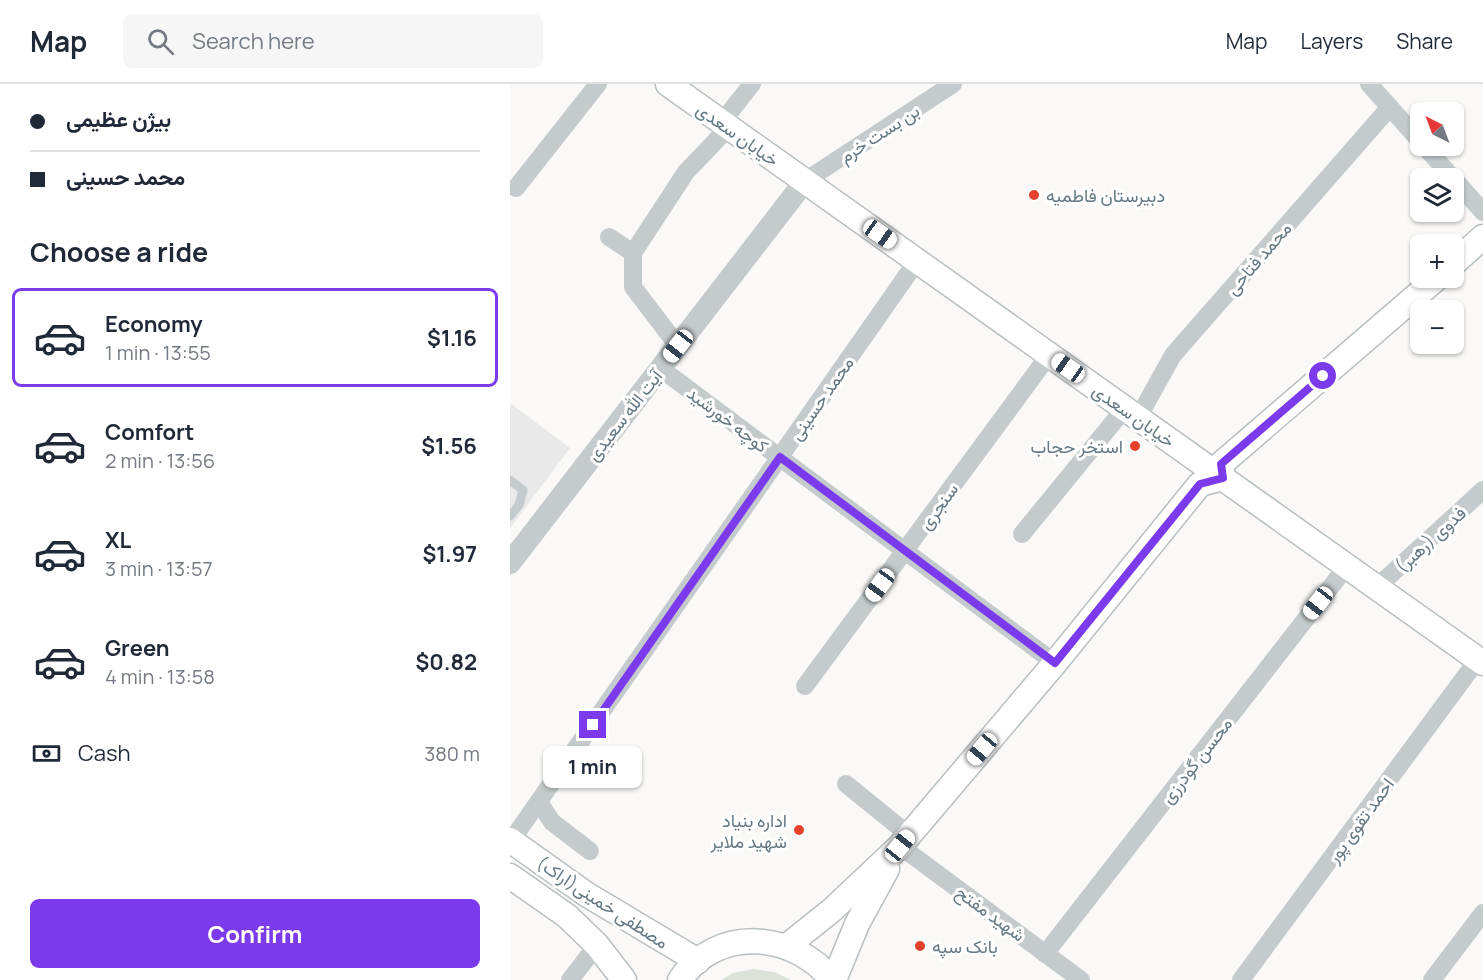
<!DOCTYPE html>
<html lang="en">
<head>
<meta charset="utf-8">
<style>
	body { margin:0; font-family:Manrope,Vazirmatn,sans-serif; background:#f6f6f7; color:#1f2937; height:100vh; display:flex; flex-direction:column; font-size:22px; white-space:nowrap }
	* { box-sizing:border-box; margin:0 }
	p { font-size:20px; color:#747a83 }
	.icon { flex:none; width:33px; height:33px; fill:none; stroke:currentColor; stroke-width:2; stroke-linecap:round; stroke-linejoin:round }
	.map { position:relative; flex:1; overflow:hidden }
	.sheet { display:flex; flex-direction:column; background:#fff; width:510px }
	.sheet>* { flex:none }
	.guide { display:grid; align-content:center; height:132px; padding:0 30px; background:#fff }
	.needle { width:39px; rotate:318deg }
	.buttons { position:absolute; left:900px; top:18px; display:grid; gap:12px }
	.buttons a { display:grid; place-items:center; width:54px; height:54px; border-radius:9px; background:#fff; box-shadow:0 2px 4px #0004; font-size:30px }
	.end { position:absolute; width:27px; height:27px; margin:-14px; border:8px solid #7c3aed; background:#fff; box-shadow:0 0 0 3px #fff }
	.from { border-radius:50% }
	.bubble { position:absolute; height:42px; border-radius:9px; background:#fff; box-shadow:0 2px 4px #0004; font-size:20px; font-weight:700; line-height:42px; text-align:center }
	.car { position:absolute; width:18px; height:36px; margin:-18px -9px; border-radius:8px; box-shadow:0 0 4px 2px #0007; background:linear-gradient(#fff 24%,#345 0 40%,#fff 0 76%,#345 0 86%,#fff 0) }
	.guide b { display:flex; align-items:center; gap:21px; height:57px; font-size:22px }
	.guide b+b { border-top:2px solid #e0e1e3 }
	.guide i { width:15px; height:15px; background:#1f2937 }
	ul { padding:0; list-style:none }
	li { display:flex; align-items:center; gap:18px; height:99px; margin:0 12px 9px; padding:0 18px; border:3px solid transparent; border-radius:9px }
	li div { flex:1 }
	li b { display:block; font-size:22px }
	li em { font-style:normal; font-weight:700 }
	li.current { border-color:#7c3aed }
	li>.icon { width:54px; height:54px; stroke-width:1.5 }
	h2 { padding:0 30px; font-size:27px; line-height:72px }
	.pay { display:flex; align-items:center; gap:15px; height:66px; padding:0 30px; font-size:22px }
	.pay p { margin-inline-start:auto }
	.button { display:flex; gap:12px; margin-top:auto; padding:12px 30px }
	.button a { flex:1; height:69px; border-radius:9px; background:#7c3aed; color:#fff; font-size:24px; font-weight:700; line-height:69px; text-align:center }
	header { display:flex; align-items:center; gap:36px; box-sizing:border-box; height:84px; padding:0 30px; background:#fff; border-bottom:2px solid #e0e1e3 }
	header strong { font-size:28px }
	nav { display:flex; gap:33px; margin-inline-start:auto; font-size:21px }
	.search { width:420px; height:54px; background:#f6f6f7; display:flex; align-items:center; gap:15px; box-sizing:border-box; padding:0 21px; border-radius:9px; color:#747a83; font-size:22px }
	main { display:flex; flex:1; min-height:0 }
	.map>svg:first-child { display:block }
</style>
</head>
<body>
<header>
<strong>Map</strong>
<div class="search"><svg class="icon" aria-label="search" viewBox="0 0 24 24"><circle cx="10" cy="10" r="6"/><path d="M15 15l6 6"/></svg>Search here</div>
<nav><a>Map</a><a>Layers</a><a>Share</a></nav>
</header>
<main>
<section class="sheet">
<div class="guide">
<b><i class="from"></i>بیژن عظیمی</b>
<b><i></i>محمد حسینی</b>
</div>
<h2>Choose a ride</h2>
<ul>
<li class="current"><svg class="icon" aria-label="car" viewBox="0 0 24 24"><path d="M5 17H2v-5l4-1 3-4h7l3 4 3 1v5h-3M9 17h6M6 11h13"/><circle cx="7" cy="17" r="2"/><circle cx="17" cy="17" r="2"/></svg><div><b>Economy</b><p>1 min · 13:55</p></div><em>$1.16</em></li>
<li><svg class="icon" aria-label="car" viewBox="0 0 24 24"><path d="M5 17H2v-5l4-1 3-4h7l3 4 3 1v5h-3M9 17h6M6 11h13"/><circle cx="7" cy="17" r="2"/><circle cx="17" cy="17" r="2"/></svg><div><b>Comfort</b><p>2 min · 13:56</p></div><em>$1.56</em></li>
<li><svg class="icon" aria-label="car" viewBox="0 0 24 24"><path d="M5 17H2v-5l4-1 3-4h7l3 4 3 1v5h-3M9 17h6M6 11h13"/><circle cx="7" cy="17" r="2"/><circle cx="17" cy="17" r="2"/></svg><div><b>XL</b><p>3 min · 13:57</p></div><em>$1.97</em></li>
<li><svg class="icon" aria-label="car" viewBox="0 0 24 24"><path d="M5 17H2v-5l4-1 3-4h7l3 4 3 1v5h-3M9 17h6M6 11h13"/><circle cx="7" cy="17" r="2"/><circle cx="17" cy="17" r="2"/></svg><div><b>Green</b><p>4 min · 13:58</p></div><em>$0.82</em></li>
</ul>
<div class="pay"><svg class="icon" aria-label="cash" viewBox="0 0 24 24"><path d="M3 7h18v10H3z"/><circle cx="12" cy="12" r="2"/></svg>Cash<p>380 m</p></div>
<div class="button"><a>Confirm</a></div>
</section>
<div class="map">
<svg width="973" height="896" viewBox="0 0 973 896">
	<rect width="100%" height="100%" fill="#faf9f7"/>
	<polygon fill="#e8e9e8" points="0,319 60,364 0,444"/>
	<polygon fill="#dce2d8" points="243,885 264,888 281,896 211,896 223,889"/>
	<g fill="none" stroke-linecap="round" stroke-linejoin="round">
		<defs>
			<g id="secondary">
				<polyline points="158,0 973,579"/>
				<polyline points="944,179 973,153"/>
				<polyline points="0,756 76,810 188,877"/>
				<polyline points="0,792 57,832 87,861 114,896"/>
				<polyline points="277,862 322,826 390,762 545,579 690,400 713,394 711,380 927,194"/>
				<path d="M 170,896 C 207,841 284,848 322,896"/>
				<polyline points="324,896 347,840 377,785"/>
			</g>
		</defs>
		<use href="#secondary" stroke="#b8bfc2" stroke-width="27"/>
		<polyline stroke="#c5cbcd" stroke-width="9" points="0,396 13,406 9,421 0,432"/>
		<g stroke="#c5cbcd" stroke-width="18">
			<polyline points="859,0 910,57"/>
			<polyline points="212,38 242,0"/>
			<polyline points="914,62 943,94"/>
			<polyline points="944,95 973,128"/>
			<polyline points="295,97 443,0"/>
			<polyline points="6,104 88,0"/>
			<polyline points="99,153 123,169"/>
			<polyline points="168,262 123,203 123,169 176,88 219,43"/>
			<polyline points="150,284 545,579"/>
			<polyline points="628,334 663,271 880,23"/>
			<polyline points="512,450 615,324"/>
			<polyline points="867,503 973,406"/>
			<polyline points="295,602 539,271"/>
			<polyline points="336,700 399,751"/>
			<polyline points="29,718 42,738 80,767"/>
			<polyline points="1,757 407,177"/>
			<polyline points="390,762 571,896"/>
			<polyline points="535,870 837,482"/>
			<polyline points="60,896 87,861"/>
			<polyline points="731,896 968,575"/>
			<polyline points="922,896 973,829"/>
		</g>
		<polyline stroke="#c5cbcd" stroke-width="22" points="0,479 295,97"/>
		<use href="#secondary" stroke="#fff" stroke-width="24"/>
	</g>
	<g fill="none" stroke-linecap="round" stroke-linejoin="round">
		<polyline stroke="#7c3aed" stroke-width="8" points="83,641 270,373 545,579 690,400 713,394 711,380 813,292"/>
	</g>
	<g fill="#e6412b" stroke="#fff" stroke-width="2">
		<circle cx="524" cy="111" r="6"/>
		<circle cx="625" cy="362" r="6"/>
		<circle cx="289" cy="746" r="6"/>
		<circle cx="410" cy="862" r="6"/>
	</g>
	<g text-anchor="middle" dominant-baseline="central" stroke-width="6" stroke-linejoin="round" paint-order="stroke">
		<g font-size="18" fill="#647983" stroke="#fff">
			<text transform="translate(369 49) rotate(-33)">بن بست خرم</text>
			<text transform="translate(228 50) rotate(35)">خیابان سعدی</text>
			<text transform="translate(748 174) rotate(-49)">محمد فتاحی</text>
			<text transform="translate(311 314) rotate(-55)">محمد حسینی</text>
			<text transform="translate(114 331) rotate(-52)">آیت الله سعیدی</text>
			<text transform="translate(624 331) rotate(35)">خیابان سعدی</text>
			<text transform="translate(218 335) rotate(37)">کوچه خورشید</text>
			<text transform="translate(428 422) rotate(-54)">سنجری</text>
			<text transform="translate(920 455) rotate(-42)">فدوی (رهبر)</text>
			<text transform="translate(686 676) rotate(-52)">محسن گودرزی</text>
			<text transform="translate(850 736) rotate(-54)">احمد تقوی پور</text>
			<text transform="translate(93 818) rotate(33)">مصطفی خمینی(اراک)</text>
			<text transform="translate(481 829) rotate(36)">شهید مفتح</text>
		</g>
		<g font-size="18" fill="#647983" stroke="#fff" text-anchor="start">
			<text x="536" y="111">دبیرستان فاطمیه</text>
			<text x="613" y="362" text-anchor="end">استخر حجاب</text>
			<text x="277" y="736" text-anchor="end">اداره بنیاد<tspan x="277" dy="21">شهید ملایر</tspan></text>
			<text x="422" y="862">بانک سپه</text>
		</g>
	</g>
</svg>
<div class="buttons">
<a><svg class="needle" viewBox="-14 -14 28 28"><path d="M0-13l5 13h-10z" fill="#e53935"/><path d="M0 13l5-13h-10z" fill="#747a83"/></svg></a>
<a><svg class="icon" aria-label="layers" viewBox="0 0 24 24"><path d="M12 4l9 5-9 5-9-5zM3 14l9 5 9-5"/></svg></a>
<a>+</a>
<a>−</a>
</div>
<i class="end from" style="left:813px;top:292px"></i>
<i class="end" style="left:83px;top:641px"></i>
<div class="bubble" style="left:33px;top:662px;width:99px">1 min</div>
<i class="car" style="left:370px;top:150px;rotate:125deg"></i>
<i class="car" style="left:168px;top:262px;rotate:218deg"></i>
<i class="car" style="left:558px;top:284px;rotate:305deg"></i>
<i class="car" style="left:370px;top:501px;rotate:216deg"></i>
<i class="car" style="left:808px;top:519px;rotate:218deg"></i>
<i class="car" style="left:472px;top:665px;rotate:220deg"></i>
<i class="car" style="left:390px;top:762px;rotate:39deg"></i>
</div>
</main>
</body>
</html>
